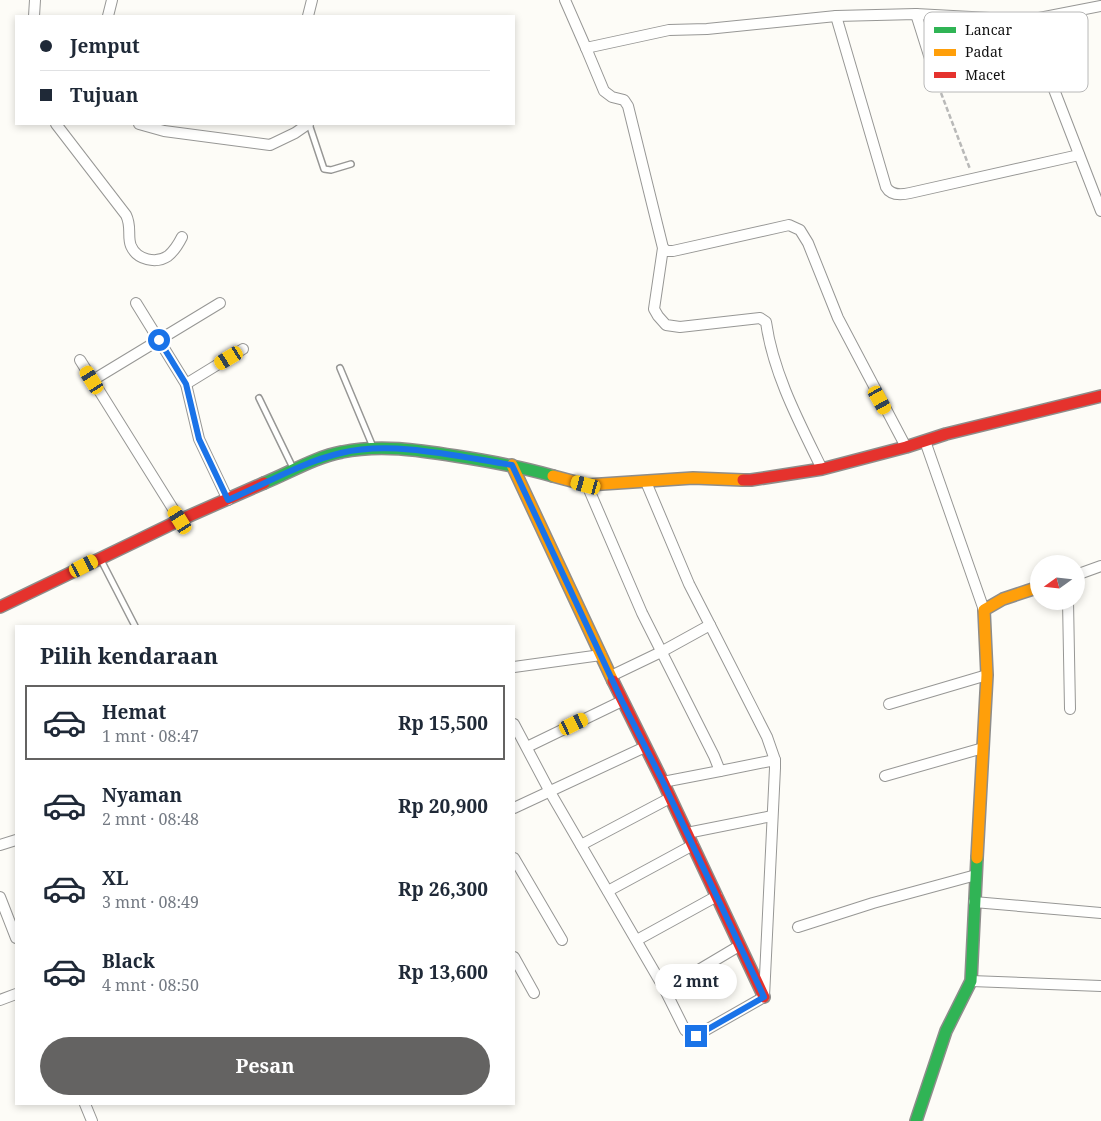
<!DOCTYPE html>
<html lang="id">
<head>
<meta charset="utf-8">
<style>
	body { margin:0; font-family:"Noto Serif",serif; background:#f6f6f7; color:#1f2937; height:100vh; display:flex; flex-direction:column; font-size:19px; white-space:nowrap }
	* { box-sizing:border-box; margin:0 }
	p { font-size:16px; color:#747a83 }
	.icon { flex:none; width:28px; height:28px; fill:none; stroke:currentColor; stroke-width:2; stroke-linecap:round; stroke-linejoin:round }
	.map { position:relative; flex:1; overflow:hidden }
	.panel { position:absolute; left:15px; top:625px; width:500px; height:480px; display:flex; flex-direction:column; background:#fff; border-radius:0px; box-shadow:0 2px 8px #0003 }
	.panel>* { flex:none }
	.guide { position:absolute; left:15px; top:15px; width:500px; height:110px; border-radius:0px; box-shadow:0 2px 8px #0003; display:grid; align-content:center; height:110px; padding:0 25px; background:#fff }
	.needle { width:32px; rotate:255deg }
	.tools { position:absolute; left:1030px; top:555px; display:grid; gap:10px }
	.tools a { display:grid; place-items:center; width:55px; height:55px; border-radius:50%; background:#fff; box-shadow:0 2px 8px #0003; font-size:25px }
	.end { position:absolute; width:22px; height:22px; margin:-11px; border:6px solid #1a73e8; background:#fff; box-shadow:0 0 0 2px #fff }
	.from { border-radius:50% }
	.bubble { position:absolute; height:35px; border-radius:18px; background:#fff; box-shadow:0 2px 8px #0003; font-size:16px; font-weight:700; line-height:35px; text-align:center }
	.car { position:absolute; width:15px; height:30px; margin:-15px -8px; border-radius:6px; box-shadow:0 0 4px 1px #0007; background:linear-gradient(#f5c518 24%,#345 0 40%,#f5c518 0 76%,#345 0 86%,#f5c518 0) }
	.guide b { display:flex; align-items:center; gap:18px; height:48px; font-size:19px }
	.guide b+b { border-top:1px solid #e0e1e3 }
	.guide i { width:12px; height:12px; background:#1f2937 }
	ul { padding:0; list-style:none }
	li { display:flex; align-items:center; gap:15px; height:75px; margin:0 10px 8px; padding:0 15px; border:2px solid transparent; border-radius:0px }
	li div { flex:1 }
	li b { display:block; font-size:19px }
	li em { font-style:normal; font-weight:700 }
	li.selected { border-color:#646362 }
	li>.icon { width:45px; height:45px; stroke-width:1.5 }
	h2 { padding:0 25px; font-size:22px; line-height:60px }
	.cta { display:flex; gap:10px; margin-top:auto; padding:10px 25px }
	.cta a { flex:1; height:58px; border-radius:30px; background:#646362; color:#fff; font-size:20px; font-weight:700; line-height:58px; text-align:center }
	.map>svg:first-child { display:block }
</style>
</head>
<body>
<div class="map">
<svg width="1101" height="1121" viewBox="0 0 1101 1121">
	<rect width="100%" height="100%" fill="#fdfcf7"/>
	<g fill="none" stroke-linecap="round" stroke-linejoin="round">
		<defs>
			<g id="lane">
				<polyline points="309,124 324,169 331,170 351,164"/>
				<polyline points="340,368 373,447"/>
				<polyline points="259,398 294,470"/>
				<polyline points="101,560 135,626"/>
			</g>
			<g id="street">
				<polyline points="565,0 586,48 669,30 707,29 836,16 916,14 1029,20 1101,6"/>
				<polyline points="916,14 938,84"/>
				<polyline points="34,16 35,0"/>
				<polyline points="108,16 112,0"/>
				<polyline points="308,16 312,0"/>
				<path d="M 836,16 L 886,187 C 891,196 901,195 910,193 L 1079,155"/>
				<polyline points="1029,20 1048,74 1101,211"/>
				<path d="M 586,48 L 604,91 L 612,97 L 624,100 L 628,106 L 663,248 L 654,309 L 658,316 L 666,325 L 680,327 L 760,318 L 766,322 C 773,373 799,422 822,469"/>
				<path d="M 56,124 L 126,215 C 132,227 127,236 131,246 C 137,260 156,264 168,256 C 174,251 179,243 182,237"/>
				<polyline points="139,124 164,131 270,145 295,133 308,124"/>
				<polyline points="663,248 667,251 673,251 789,225 800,230 808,243 838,318 906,447"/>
				<polyline points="136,303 186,384 199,439 228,500"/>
				<polyline points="80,360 180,520"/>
				<polyline points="93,380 220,303"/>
				<polyline points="186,384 243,349"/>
				<polyline points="925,441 984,610"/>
				<polyline points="587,485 642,613 714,756 720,771 663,782"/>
				<polyline points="1076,575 1101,566"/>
				<polyline points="1068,601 1070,709"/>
				<polyline points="514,667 601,655"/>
				<polyline points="611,676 661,652 710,625 689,584 646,482"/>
				<polyline points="889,704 987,675"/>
				<polyline points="514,724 550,792 665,990 685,1030 690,1034 699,1034 764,997 775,768 775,760 767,737 710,625"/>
				<polyline points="527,747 622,701"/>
				<polyline points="720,771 775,760"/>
				<polyline points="885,776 983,748"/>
				<polyline points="514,808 645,747"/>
				<polyline points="687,833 772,816"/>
				<polyline points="0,845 16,840"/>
				<polyline points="581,845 670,798"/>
				<polyline points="514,858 562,940"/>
				<polyline points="608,891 693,845"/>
				<polyline points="0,897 16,938"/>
				<polyline points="974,902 1101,913"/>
				<polyline points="798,927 873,903 976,875"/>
				<polyline points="637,940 717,896"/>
				<polyline points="514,957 534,993"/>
				<polyline points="971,981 1101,986"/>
				<polyline points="665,990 739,946"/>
				<polyline points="0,1000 16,994"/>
				<polyline points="85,1104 92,1121"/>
			</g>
			<g id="fast">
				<path d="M 264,483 C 289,473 315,457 342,452 C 380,444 418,450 456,456 C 489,461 521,467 553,476"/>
				<polyline points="916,1121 946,1031 971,981 977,858"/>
			</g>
			<g id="slow">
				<polyline points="512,465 613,681"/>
				<polyline points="553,476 587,485 693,478 743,480"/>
				<polyline points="977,858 987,675 984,610 1003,599 1039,587"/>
			</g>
			<g id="jam">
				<polyline points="743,480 751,480 822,469 906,447 946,434 1101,396"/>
				<polyline points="0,607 180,520 264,483"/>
				<polyline points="613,681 663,782 764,997"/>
			</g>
		</defs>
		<use href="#lane" stroke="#979795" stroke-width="8"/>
		<use href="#street" stroke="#979795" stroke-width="12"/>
		<use href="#fast" stroke="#8e8d8b" stroke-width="14"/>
		<use href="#slow" stroke="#8e8d8b" stroke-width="14"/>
		<use href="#jam" stroke="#8e8d8b" stroke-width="14"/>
		<polyline stroke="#b9b9b8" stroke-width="2.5" stroke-dasharray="5 2.5" stroke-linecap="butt" points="941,93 970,169"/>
		<use href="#lane" stroke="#fffffe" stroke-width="5"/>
		<use href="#street" stroke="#fffffe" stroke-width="10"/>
		<use href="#fast" stroke="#30b455" stroke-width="11"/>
		<use href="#slow" stroke="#ff9f0a" stroke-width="11"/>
		<use href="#jam" stroke="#e5322d" stroke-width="11"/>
	</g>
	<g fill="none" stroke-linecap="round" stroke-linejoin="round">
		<path stroke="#1a73e8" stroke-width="6" d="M 159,340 L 186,384 L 199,439 L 228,500 C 265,484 302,462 341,453 C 393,440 460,457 512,465 L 622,701 L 663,782 L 764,997 L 696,1036"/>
	</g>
	<rect x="924" y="12" width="164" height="80" rx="8" fill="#fff" stroke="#b8b8b8" stroke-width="1"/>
	<rect x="934" y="27" width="22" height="6" fill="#30b455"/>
	<rect x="934" y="49" width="22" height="7" fill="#ff9f0a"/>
	<rect x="934" y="72" width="22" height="6" fill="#e5322d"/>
	<g font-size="14" fill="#111">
		<text x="965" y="35">Lancar</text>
		<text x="965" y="57">Padat</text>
		<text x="965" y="80">Macet</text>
	</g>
</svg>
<div class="tools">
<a><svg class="needle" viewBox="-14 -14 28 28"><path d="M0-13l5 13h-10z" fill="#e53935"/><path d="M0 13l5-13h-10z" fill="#747a83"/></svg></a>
</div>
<i class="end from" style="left:159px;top:340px"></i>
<i class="end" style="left:696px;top:1036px"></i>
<div class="bubble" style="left:655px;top:964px;width:82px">2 mnt</div>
<i class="car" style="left:229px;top:358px;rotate:239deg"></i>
<i class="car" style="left:92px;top:380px;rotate:328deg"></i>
<i class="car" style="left:880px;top:400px;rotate:151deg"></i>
<i class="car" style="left:586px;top:485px;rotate:285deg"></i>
<i class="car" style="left:180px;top:520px;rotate:328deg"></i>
<i class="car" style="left:84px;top:566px;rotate:63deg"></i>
<i class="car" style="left:574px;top:724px;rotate:64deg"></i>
<div class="guide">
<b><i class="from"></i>Jemput</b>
<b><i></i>Tujuan</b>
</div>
<section class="panel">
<h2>Pilih kendaraan</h2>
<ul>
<li class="selected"><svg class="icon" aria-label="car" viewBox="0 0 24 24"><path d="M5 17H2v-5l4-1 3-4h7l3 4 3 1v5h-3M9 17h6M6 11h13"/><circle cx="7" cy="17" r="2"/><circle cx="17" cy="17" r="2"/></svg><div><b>Hemat</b><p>1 mnt · 08:47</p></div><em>Rp 15,500</em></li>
<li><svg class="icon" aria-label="car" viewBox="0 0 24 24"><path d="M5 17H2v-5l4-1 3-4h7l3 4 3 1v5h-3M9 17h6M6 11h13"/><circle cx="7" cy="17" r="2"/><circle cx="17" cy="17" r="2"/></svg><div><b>Nyaman</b><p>2 mnt · 08:48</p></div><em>Rp 20,900</em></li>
<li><svg class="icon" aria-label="car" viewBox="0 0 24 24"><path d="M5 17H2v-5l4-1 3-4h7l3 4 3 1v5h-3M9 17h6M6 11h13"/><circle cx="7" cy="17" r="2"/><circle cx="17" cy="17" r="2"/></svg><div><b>XL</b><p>3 mnt · 08:49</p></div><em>Rp 26,300</em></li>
<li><svg class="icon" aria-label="car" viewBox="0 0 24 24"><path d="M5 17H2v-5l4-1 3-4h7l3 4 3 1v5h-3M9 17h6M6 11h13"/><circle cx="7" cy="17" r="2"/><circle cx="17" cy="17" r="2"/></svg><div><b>Black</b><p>4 mnt · 08:50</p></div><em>Rp 13,600</em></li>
</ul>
<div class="cta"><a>Pesan</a></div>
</section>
</div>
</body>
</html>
